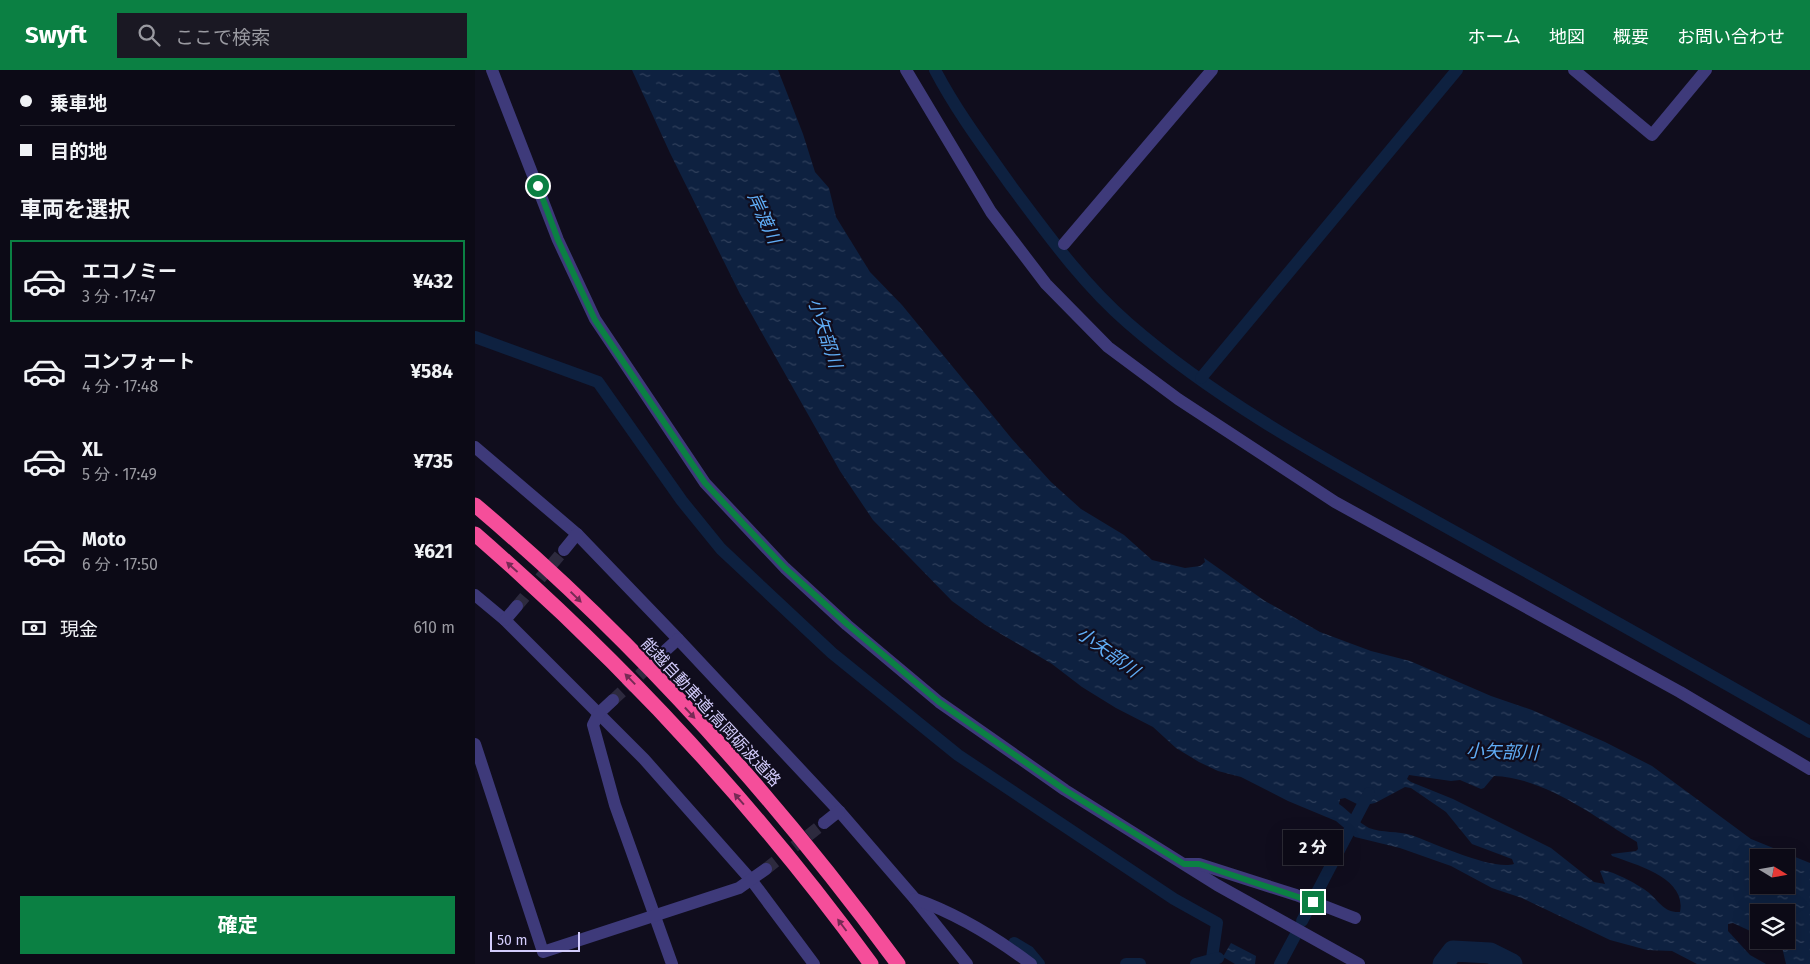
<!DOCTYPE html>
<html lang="ja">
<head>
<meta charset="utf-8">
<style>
	body { margin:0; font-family:"Fira Sans","Noto Sans JP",sans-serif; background:#1a1823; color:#f1f3f6; height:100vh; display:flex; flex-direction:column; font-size:19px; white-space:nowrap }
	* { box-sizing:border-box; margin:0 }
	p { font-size:16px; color:#9a9aa1 }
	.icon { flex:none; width:28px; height:28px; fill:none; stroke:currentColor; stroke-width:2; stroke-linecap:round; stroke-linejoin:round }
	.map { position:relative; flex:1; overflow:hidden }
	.drawer { display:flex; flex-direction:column; background:#0c0a16; width:475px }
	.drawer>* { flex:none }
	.guide { display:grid; align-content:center; height:110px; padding:0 20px; background:#0c0a16 }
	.needle { width:32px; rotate:101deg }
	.buttons { position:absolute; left:1275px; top:779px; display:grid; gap:10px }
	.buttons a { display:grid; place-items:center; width:45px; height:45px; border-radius:0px; background:#0c0a16; box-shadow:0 5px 20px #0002,0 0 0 1px #2c2b35; font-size:25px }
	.scale { position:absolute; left:15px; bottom:12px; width:90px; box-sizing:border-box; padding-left:5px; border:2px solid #d3ccfc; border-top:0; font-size:14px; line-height:18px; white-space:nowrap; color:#d3ccfc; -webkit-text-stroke:4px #100d1d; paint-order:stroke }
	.end { position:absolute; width:22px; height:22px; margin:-11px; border:6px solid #0b8043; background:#fff; box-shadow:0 0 0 2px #fff }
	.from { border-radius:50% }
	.bubble { position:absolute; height:35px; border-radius:0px; background:#0c0a16; box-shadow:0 5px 20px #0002,0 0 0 1px #2c2b35; font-size:16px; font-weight:700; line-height:35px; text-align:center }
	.guide b { display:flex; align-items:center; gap:18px; height:48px; font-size:19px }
	.guide b+b { border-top:1px solid #2c2b35 }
	.guide i { width:12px; height:12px; background:#f1f3f6 }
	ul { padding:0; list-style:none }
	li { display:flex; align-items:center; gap:15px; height:82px; margin:0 10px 8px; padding:0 10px; border:2px solid transparent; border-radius:0px }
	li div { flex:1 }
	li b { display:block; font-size:19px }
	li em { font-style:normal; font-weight:700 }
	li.selected { border-color:#0b8043 }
	li>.icon { width:45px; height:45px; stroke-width:1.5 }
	h2 { padding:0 20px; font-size:22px; line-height:60px }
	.pay { display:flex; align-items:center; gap:12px; height:55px; padding:0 20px; font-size:19px }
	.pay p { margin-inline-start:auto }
	.action { display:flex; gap:10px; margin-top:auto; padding:10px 20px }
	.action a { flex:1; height:58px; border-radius:0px; background:#0b8043; color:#fff; font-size:20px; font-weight:700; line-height:58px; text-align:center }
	header { display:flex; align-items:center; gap:30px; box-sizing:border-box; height:70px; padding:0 25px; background:#0b8043; color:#fff }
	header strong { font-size:24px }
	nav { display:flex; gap:28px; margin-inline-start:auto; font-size:18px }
	.search { width:350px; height:45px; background:#1a1823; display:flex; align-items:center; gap:12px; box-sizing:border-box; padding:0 18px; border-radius:0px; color:#9a9aa1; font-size:19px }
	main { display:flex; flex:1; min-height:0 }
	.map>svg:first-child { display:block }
</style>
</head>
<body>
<header>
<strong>Swyft</strong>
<div class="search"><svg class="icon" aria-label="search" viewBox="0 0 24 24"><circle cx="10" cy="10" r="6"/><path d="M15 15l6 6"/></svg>ここで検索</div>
<nav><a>ホーム</a><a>地図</a><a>概要</a><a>お問い合わせ</a></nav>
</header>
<main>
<section class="drawer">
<div class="guide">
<b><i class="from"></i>乗車地</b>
<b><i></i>目的地</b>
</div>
<h2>車両を選択</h2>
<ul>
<li class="selected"><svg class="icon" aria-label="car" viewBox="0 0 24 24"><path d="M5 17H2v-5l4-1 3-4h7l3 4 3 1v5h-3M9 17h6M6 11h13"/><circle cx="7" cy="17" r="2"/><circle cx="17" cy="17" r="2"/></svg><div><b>エコノミー</b><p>3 分 · 17:47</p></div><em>¥432</em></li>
<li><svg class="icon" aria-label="car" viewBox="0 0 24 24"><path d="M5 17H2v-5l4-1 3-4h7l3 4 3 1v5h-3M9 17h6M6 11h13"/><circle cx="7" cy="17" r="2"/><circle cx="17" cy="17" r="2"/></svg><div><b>コンフォート</b><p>4 分 · 17:48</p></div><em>¥584</em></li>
<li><svg class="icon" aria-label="car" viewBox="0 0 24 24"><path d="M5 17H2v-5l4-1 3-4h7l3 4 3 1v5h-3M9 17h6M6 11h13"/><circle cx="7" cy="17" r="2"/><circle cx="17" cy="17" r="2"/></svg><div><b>XL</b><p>5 分 · 17:49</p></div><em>¥735</em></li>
<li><svg class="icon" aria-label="car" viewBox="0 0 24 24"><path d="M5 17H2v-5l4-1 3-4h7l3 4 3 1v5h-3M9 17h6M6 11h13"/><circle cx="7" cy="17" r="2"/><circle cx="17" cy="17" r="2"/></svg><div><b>Moto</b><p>6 分 · 17:50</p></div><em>¥621</em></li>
</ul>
<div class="pay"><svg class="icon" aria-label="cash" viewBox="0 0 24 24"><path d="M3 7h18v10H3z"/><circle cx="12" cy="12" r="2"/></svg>現金<p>610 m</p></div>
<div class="action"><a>確定</a></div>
</section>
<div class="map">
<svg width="1335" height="894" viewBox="0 0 1335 894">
	<defs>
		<pattern id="water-ripples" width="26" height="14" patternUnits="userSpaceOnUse" patternTransform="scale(1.25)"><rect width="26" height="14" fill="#0e2140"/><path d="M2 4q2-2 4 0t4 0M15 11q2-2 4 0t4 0" fill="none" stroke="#30405c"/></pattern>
	</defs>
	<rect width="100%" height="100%" fill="#100d1d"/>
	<g fill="url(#water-ripples)" fill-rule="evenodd">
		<path d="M 157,0 L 303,0 L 328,64 L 340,102 L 354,118 L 361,147 L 395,202 L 427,235 L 537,369 L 576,412 L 606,439 L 649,465 L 677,490 L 710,498 L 725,496 L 730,492 L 729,488 L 790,531 L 845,562 L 896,581 L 935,591 L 1016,626 L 1057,640 L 1130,672 L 1177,696 L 1276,769 L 1335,793 L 1335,894 L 1311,894 L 1307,877 L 1296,870 L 1311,870 L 1311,842 L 1284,842 L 1284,865 L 1258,853 L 1253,854 L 1253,861 L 1275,885 L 1291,894 L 1222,894 L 1197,881 L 1172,880 L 1135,870 L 1047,828 L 1017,818 L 976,796 L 925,778 L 880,767 L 861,751 L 813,731 L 766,707 L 743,701 L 724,692 L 701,678 L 678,657 L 641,638 L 607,617 L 577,594 L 509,554 L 477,531 L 398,450 L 365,401 L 265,224 L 195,83 ZM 934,705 L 976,711 L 985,710 L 1006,719 L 1009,718 L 1019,706 C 1071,708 1119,747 1162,772 L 1163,779 L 1161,781 L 1136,784 L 1137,786 C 1162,795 1212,808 1205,842 C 1189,843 1184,831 1173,822 C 1166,816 1132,797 1125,801 L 1130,814 L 1119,812 L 1076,778 L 978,729 L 936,712 L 932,709 ZM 930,717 L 936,718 L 971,742 L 997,774 L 1037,789 L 1039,794 C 1018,801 959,773 936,765 C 923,761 907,763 894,758 C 884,753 874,741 864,734 L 865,729 L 870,728 L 886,736 L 900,733 ZM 1284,788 L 1311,788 L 1311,815 L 1284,815 Z"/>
		<polygon points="756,873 781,886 780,894 760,894 750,888 744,890 743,886 749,885"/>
	</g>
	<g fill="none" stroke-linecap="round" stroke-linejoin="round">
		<g stroke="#0e2140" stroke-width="12">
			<path d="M 460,0 C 482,42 510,79 537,117 C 573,165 608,214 653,253 C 746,334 857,393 964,453 C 1088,522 1212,591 1335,662"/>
			<polyline points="0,267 123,312 207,431 246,479 357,583 483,685 699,829 742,853 737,888"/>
			<polyline points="726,308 982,0"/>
			<polyline points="827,851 894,723"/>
			<polyline points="539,873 554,882 564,894"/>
			<polyline points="651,894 665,894"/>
			<polyline points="721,894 743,888"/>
			<polyline points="805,894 820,866"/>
		</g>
		<polyline stroke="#0e2140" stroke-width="21" points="968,894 978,881 1015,883 1037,894"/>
		<g stroke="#2d2a3e" stroke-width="12" stroke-dasharray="12 6" stroke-linecap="butt">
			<polyline points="42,536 89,480"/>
			<polyline points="138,630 191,580"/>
			<polyline points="291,799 349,753"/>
		</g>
		<g stroke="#3e3a7a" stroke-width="12">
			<polyline points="17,0 83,170 120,249 230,413 310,498 372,555 464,632 590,720 742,815 884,894"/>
			<polyline points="431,0 516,142 571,214 633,277 703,329 860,432 1205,622 1335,699"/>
			<polyline points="1099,0 1177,65 1231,0"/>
			<polyline points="589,174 737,0"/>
			<polyline points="0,377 102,464 203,569 364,741 440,829 492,894"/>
			<polyline points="89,480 102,464"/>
			<polyline points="0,525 30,550 169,689 277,811 339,894"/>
			<polyline points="30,550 42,536"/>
			<polyline points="191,580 203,569"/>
			<polyline points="138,630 124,643 118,655 140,735 197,894"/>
			<polyline points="0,674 68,882 264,818 291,799"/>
			<polyline points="349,753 364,741"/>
			<polyline points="711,794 724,794 821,825 880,848"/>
			<path d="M 440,829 C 483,844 520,867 556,894"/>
		</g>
		<g stroke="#f54e9a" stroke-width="15">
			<path d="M 0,435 C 159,569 300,727 423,894"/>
			<path d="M 0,464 C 147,592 281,736 396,894"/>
		</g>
	</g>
	<defs><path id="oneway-solid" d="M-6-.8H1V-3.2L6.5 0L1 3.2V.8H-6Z" transform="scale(1.25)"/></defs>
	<g fill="#772a55">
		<use href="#oneway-solid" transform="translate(37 497) rotate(-138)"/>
		<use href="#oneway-solid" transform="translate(101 527) rotate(44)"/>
		<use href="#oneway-solid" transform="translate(155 609) rotate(-134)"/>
		<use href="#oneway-solid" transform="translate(215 643) rotate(47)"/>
		<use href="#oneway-solid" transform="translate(264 729) rotate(-131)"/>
		<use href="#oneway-solid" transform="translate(367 855) rotate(-127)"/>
	</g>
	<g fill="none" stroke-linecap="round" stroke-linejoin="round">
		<polyline stroke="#0b8043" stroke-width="6" points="63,116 83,170 120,250 230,413 310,498 372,554 464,632 590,720 709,794 724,794 838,832"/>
	</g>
	<g text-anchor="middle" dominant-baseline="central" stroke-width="4.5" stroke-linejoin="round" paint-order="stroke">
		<g font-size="16" fill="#d3ccfc" stroke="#100d1d">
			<text transform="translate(236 642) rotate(47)">能越自動車道;高岡砺波道路</text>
		</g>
		<g font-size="18" font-style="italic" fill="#60adf6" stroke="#100d1d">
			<text transform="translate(289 148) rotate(65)">岸渡川</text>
			<text transform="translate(350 263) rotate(72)">小矢部川</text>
			<text transform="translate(633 582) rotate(36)">小矢部川</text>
			<text transform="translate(1027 682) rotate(2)">小矢部川</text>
		</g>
	</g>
</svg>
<div class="buttons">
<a><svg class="needle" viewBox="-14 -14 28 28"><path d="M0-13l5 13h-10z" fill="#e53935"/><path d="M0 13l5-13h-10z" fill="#9a9aa1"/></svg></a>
<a><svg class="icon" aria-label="layers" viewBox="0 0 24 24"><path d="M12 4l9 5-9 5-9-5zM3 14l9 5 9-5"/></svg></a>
</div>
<div class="scale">50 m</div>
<i class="end from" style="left:63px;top:116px"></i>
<i class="end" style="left:838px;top:832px"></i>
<div class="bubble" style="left:808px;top:760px;width:60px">2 分</div>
</div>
</main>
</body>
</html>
